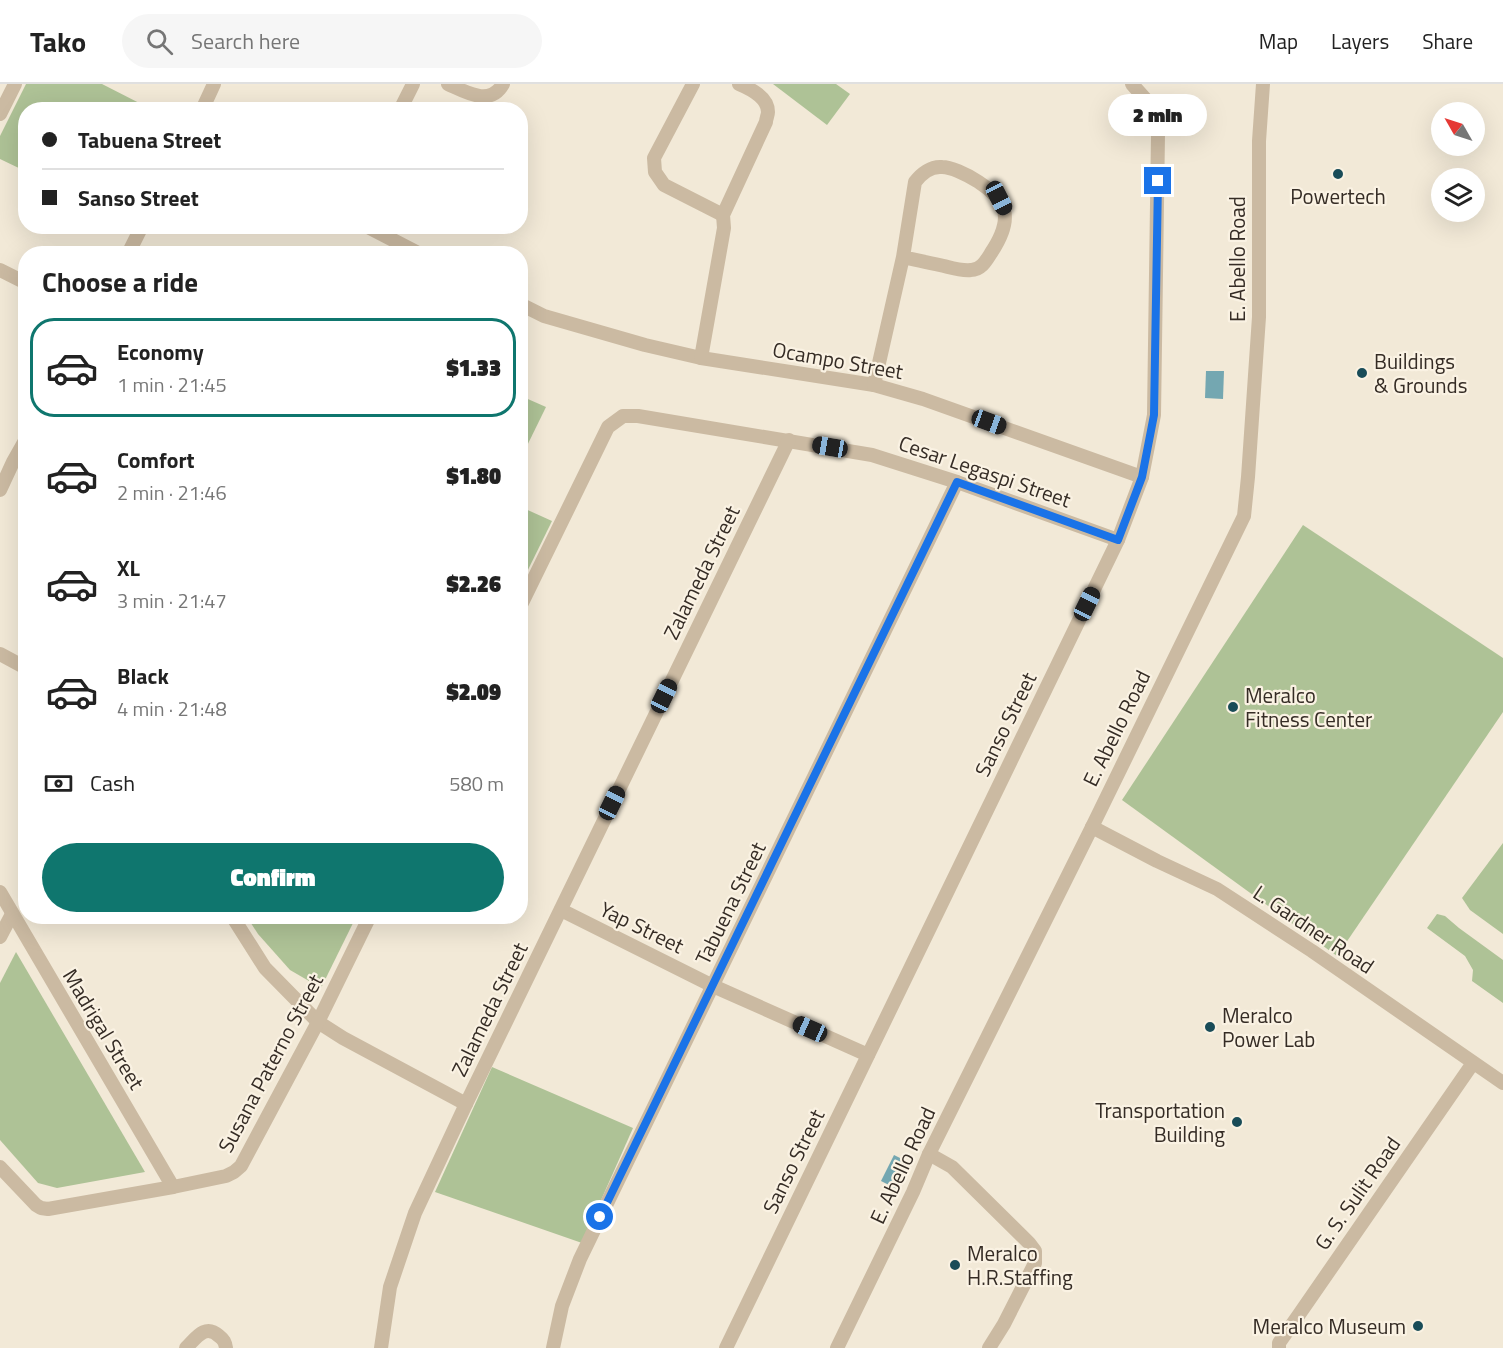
<!DOCTYPE html>
<html lang="en">
<head>
<meta charset="utf-8">
<style>
	body { margin:0; font-family:"Titillium Web",sans-serif; background:#f6f6f6; color:#222; height:100vh; display:flex; flex-direction:column; font-size:22px; white-space:nowrap }
	* { box-sizing:border-box; margin:0 }
	p { font-size:20px; color:#767676 }
	.icon { flex:none; width:33px; height:33px; fill:none; stroke:currentColor; stroke-width:2; stroke-linecap:round; stroke-linejoin:round }
	.map { position:relative; flex:1; overflow:hidden }
	.drawer { position:absolute; left:18px; top:162px; width:510px; height:678px; display:flex; flex-direction:column; background:#fff; border-radius:24px; box-shadow:0 6px 24px #0002 }
	.drawer>* { flex:none }
	.banner { position:absolute; left:18px; top:18px; width:510px; height:132px; border-radius:24px; box-shadow:0 6px 24px #0002; display:grid; align-content:center; height:132px; padding:0 24px; background:#fff }
	.needle { width:39px; rotate:309deg }
	.buttons { position:absolute; left:1431px; top:18px; display:grid; gap:12px }
	.buttons a { display:grid; place-items:center; width:54px; height:54px; border-radius:50%; background:#fff; box-shadow:0 6px 24px #0002; font-size:30px }
	.end { position:absolute; width:27px; height:27px; margin:-14px; border:8px solid #1a73e8; background:#fff; box-shadow:0 0 0 3px #fff }
	.from { border-radius:50% }
	.bubble { position:absolute; height:42px; border-radius:21px; background:#fff; box-shadow:0 6px 24px #0002; font-size:20px; font-weight:800; line-height:42px; text-align:center }
	.car { position:absolute; width:18px; height:36px; margin:-18px -9px; border-radius:8px; box-shadow:0 0 4px 2px #0007; background:linear-gradient(#222 24%,#8ab4d8 0 40%,#222 0 76%,#8ab4d8 0 86%,#222 0) }
	.banner b { display:flex; align-items:center; gap:21px; height:57px; font-size:22px }
	.banner b+b { border-top:2px solid #e0e0e0 }
	.banner i { width:15px; height:15px; background:#222 }
	ul { padding:0; list-style:none }
	li { display:flex; align-items:center; gap:18px; height:99px; margin:0 12px 9px; padding:0 12px; border:3px solid transparent; border-radius:24px }
	li div { flex:1 }
	li b { display:block; font-size:22px }
	li em { font-style:normal; font-weight:800 }
	li.current { border-color:#0f766e }
	li>.icon { width:54px; height:54px; stroke-width:1.5 }
	h2 { padding:0 24px; font-size:27px; line-height:72px }
	.pay { display:flex; align-items:center; gap:15px; height:66px; padding:0 24px; font-size:22px }
	.pay p { margin-inline-start:auto }
	.action { display:flex; gap:12px; margin-top:auto; padding:12px 24px }
	.action a { flex:1; height:69px; border-radius:36px; background:#0f766e; color:#fff; font-size:24px; font-weight:800; line-height:69px; text-align:center }
	header { display:flex; align-items:center; gap:36px; box-sizing:border-box; height:84px; padding:0 30px; background:#fff; border-bottom:2px solid #e0e0e0 }
	header strong { font-size:28px }
	nav { display:flex; gap:33px; margin-inline-start:auto; font-size:21px }
	.search { width:420px; height:54px; background:#f6f6f6; display:flex; align-items:center; gap:15px; box-sizing:border-box; padding:0 21px; border-radius:33px; color:#767676; font-size:22px }
	.map>svg:first-child { display:block }
</style>
</head>
<body>
<header>
<strong>Tako</strong>
<div class="search"><svg class="icon" aria-label="search" viewBox="0 0 24 24"><circle cx="10" cy="10" r="6"/><path d="M15 15l6 6"/></svg>Search here</div>
<nav><a>Map</a><a>Layers</a><a>Share</a></nav>
</header>
<div class="map">
<svg width="1503" height="1264" viewBox="0 0 1503 1264">
	<rect width="100%" height="100%" fill="#f2e9d7"/>
	<g fill="#aec296">
		<polygon points="26,0 102,0 151,25 26,26 25,87 0,75 0,52"/>
		<polygon points="773,0 836,0 850,10 827,41"/>
		<polygon points="521,312 546,323 521,374"/>
		<polygon points="521,423 552,437 521,500"/>
		<polygon points="1303,441 1503,574 1503,628 1337,872 1122,716"/>
		<polygon points="1503,759 1503,850 1470,826 1462,814"/>
		<polygon points="1437,830 1445,832 1459,844 1503,876 1503,919 1472,897 1473,886 1465,872 1427,844"/>
		<polygon points="247,833 356,833 321,904 290,886 258,850"/>
		<polygon points="16,868 145,1088 57,1104 38,1099 0,1056 0,899"/>
		<polygon points="492,983 633,1044 582,1159 435,1108"/>
	</g>
	<g fill="#74a7b1">
		<polygon points="1206,287 1224,287 1223,315 1205,314"/>
		<polygon points="894,1071 910,1079 897,1105 881,1097"/>
	</g>
	<g fill="none" stroke-linecap="round" stroke-linejoin="round">
		<g stroke="#cbbaa2" stroke-width="14">
			<path d="M 448,0 C 466,8 490,23 503,0"/>
			<polyline points="693,0 654,74 655,88 664,101 723,131"/>
			<polyline points="202,26 214,0"/>
			<polyline points="400,26 413,0"/>
			<polyline points="0,30 15,0"/>
			<polyline points="366,142 420,170"/>
			<polyline points="128,170 142,142"/>
			<polyline points="0,186 26,199"/>
			<polyline points="520,220 544,232 645,261 701,274 874,301 923,315 1142,393"/>
			<path d="M 701,274 L 724,144 L 723,131 L 766,38 C 766,35 768,31 768,28 C 768,13 751,5 739,0"/>
			<path d="M 874,301 L 903,173 L 915,98 C 921,90 931,82 942,83 C 959,83 1001,108 1004,126 C 1008,141 999,157 991,169 C 986,177 981,186 971,186 C 962,187 952,184 944,182 C 930,179 916,176 903,173"/>
			<polyline points="0,406 13,378 26,355"/>
			<polyline points="520,523 608,343 623,332 638,332 872,371 957,398 1118,456"/>
			<polyline points="0,570 26,584"/>
			<polyline points="1092,743 1157,777 1217,805 1312,867 1503,999"/>
			<polyline points="0,808 173,1103"/>
			<polyline points="561,826 713,902 868,971"/>
			<polyline points="232,832 265,884 318,938 343,954 466,1020"/>
			<polyline points="0,853 12,830"/>
			<polyline points="929,1070 952,1083 1029,1159 1035,1167 1035,1179 1004,1240 989,1264"/>
			<polyline points="0,1083 36,1121 41,1124 48,1125 173,1103 226,1092 234,1088 241,1082 318,938 370,832"/>
			<path d="M 186,1264 C 196,1254 205,1239 219,1252 C 224,1256 225,1258 226,1264"/>
			<polyline points="381,1264 390,1203 415,1129 466,1020 789,356"/>
			<polyline points="553,1264 562,1222 580,1175 957,398"/>
			<polyline points="726,1264 1118,456 1142,393 1154,331 1158,50 1148,18 1132,0"/>
			<polyline points="837,1264 913,1108 929,1070 1092,743 1244,432 1248,393 1259,233 1259,57 1263,0"/>
			<polyline points="1279,1264 1279,1259 1298,1232 1473,979"/>
		</g>
	</g>
	<g fill="none" stroke-linecap="round" stroke-linejoin="round">
		<polyline stroke="#1a73e8" stroke-width="8" points="600,1133 957,398 1118,456 1142,393 1154,331 1158,97"/>
	</g>
	<g fill="#194c58" stroke="#faf2e3" stroke-width="2">
		<circle cx="1338" cy="90" r="6"/>
		<circle cx="1362" cy="289" r="6"/>
		<circle cx="1233" cy="623" r="6"/>
		<circle cx="1210" cy="943" r="6"/>
		<circle cx="1237" cy="1038" r="6"/>
		<circle cx="955" cy="1181" r="6"/>
		<circle cx="1418" cy="1242" r="6"/>
	</g>
	<g text-anchor="middle" dominant-baseline="central" stroke-width="4.5" stroke-linejoin="round" paint-order="stroke">
		<g font-size="21" fill="#352c25" stroke="#faf2e3" text-anchor="start">
			<text x="1338" y="112" text-anchor="middle">Powertech</text>
			<text x="1374" y="277">Buildings<tspan x="1374" dy="24">&amp; Grounds</tspan></text>
			<text x="1245" y="611">Meralco<tspan x="1245" dy="24">Fitness Center</tspan></text>
			<text x="1222" y="931">Meralco<tspan x="1222" dy="24">Power Lab</tspan></text>
			<text x="1225" y="1026" text-anchor="end">Transportation<tspan x="1225" dy="24">Building</tspan></text>
			<text x="967" y="1169">Meralco<tspan x="967" dy="24">H.R.Staffing</tspan></text>
			<text x="1406" y="1242" text-anchor="end">Meralco Museum</text>
		</g>
		<g font-size="21" fill="#352c25" stroke="#faf2e3">
			<text transform="translate(1237 175) rotate(-90)">E. Abello Road</text>
			<text transform="translate(838 276) rotate(10)">Ocampo Street</text>
			<text transform="translate(985 387) rotate(19)">Cesar Legaspi Street</text>
			<text transform="translate(701 488) rotate(-64)">Zalameda Street</text>
			<text transform="translate(1005 640) rotate(-64)">Sanso Street</text>
			<text transform="translate(1116 644) rotate(-64)">E. Abello Road</text>
			<text transform="translate(730 819) rotate(-64)">Tabuena Street</text>
			<text transform="translate(642 843) rotate(26)">Yap Street</text>
			<text transform="translate(1314 845) rotate(34)">L. Gardner Road</text>
			<text transform="translate(489 925) rotate(-64)">Zalameda Street</text>
			<text transform="translate(104 945) rotate(59)">Madrigal Street</text>
			<text transform="translate(270 979) rotate(-62)">Susana Paterno Street</text>
			<text transform="translate(793 1077) rotate(-64)">Sanso Street</text>
			<text transform="translate(902 1081) rotate(-65)">E. Abello Road</text>
			<text transform="translate(1357 1109) rotate(-55)">G. S. Sulit Road</text>
		</g>
	</g>
</svg>
<div class="buttons">
<a><svg class="needle" viewBox="-14 -14 28 28"><path d="M0-13l5 13h-10z" fill="#e53935"/><path d="M0 13l5-13h-10z" fill="#767676"/></svg></a>
<a><svg class="icon" aria-label="layers" viewBox="0 0 24 24"><path d="M12 4l9 5-9 5-9-5zM3 14l9 5 9-5"/></svg></a>
</div>
<i class="end from" style="left:600px;top:1133px"></i>
<i class="end" style="left:1158px;top:97px"></i>
<div class="bubble" style="left:1108px;top:10px;width:99px">2 min</div>
<i class="car" style="left:999px;top:114px;rotate:153deg"></i>
<i class="car" style="left:989px;top:338px;rotate:110deg"></i>
<i class="car" style="left:830px;top:363px;rotate:280deg"></i>
<i class="car" style="left:1087px;top:520px;rotate:26deg"></i>
<i class="car" style="left:664px;top:612px;rotate:26deg"></i>
<i class="car" style="left:612px;top:719px;rotate:26deg"></i>
<i class="car" style="left:810px;top:945px;rotate:294deg"></i>
<div class="banner">
<b><i class="from"></i>Tabuena Street</b>
<b><i></i>Sanso Street</b>
</div>
<section class="drawer">
<h2>Choose a ride</h2>
<ul>
<li class="current"><svg class="icon" aria-label="car" viewBox="0 0 24 24"><path d="M5 17H2v-5l4-1 3-4h7l3 4 3 1v5h-3M9 17h6M6 11h13"/><circle cx="7" cy="17" r="2"/><circle cx="17" cy="17" r="2"/></svg><div><b>Economy</b><p>1 min · 21:45</p></div><em>$1.33</em></li>
<li><svg class="icon" aria-label="car" viewBox="0 0 24 24"><path d="M5 17H2v-5l4-1 3-4h7l3 4 3 1v5h-3M9 17h6M6 11h13"/><circle cx="7" cy="17" r="2"/><circle cx="17" cy="17" r="2"/></svg><div><b>Comfort</b><p>2 min · 21:46</p></div><em>$1.80</em></li>
<li><svg class="icon" aria-label="car" viewBox="0 0 24 24"><path d="M5 17H2v-5l4-1 3-4h7l3 4 3 1v5h-3M9 17h6M6 11h13"/><circle cx="7" cy="17" r="2"/><circle cx="17" cy="17" r="2"/></svg><div><b>XL</b><p>3 min · 21:47</p></div><em>$2.26</em></li>
<li><svg class="icon" aria-label="car" viewBox="0 0 24 24"><path d="M5 17H2v-5l4-1 3-4h7l3 4 3 1v5h-3M9 17h6M6 11h13"/><circle cx="7" cy="17" r="2"/><circle cx="17" cy="17" r="2"/></svg><div><b>Black</b><p>4 min · 21:48</p></div><em>$2.09</em></li>
</ul>
<div class="pay"><svg class="icon" aria-label="cash" viewBox="0 0 24 24"><path d="M3 7h18v10H3z"/><circle cx="12" cy="12" r="2"/></svg>Cash<p>580 m</p></div>
<div class="action"><a>Confirm</a></div>
</section>
</div>
</body>
</html>
